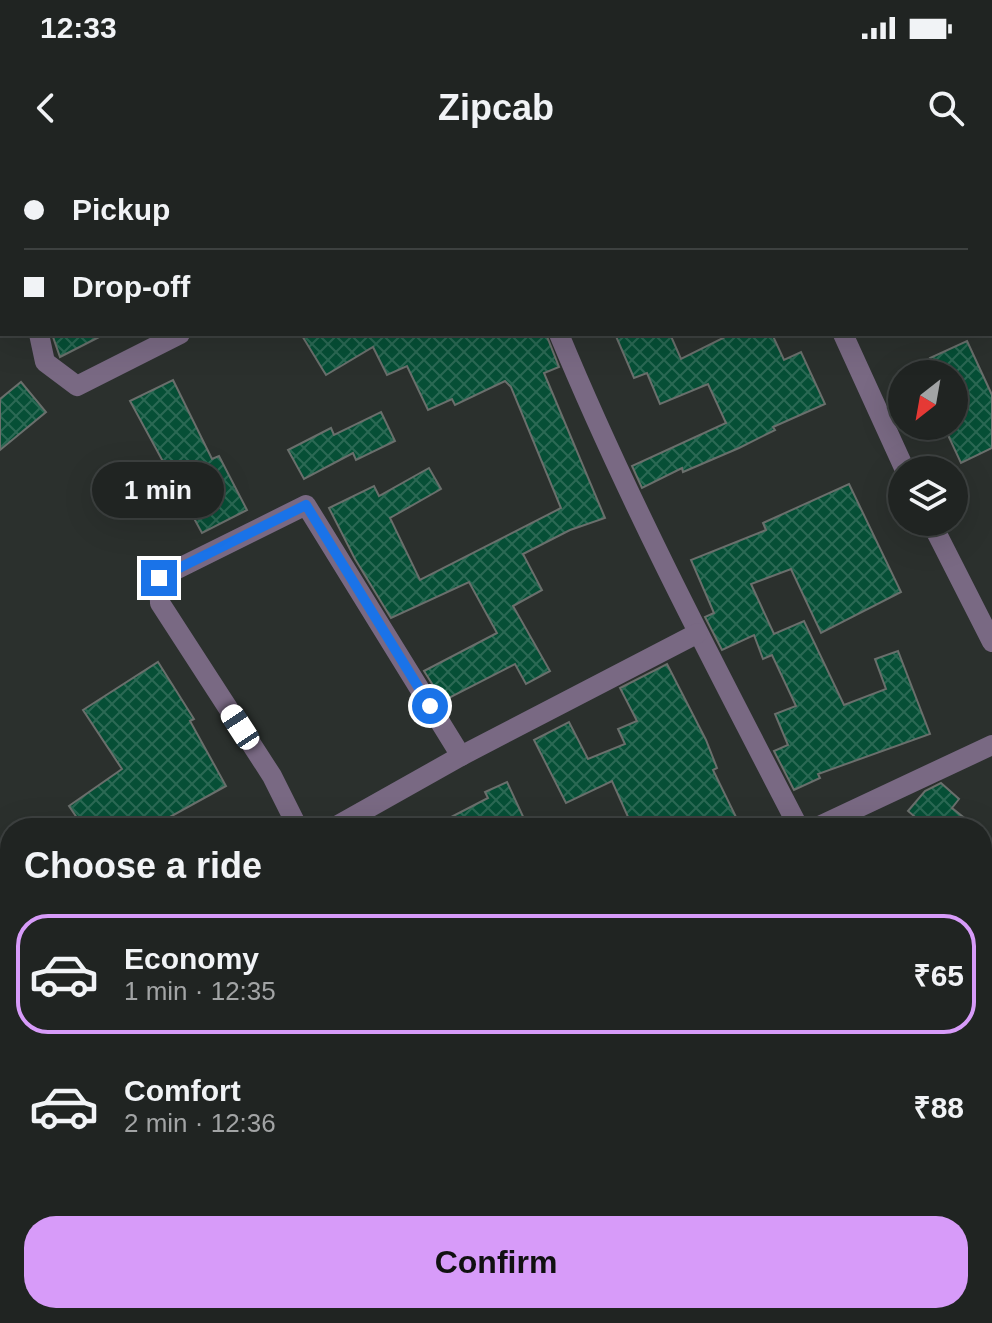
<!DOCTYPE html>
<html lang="en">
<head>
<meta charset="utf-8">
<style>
	body { margin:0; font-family:Helvetica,sans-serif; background:#282c2a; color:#f1f3f6; height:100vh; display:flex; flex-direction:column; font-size:30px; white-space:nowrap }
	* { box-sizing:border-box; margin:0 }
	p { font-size:26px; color:#a2a4a5 }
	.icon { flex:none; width:44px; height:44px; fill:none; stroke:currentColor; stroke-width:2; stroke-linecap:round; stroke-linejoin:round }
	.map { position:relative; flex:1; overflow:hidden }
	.sheet { position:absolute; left:0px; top:658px; width:992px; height:506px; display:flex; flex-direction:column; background:#202422; border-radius:32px 32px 0 0; box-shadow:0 8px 32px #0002,0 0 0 2px #3d4140 }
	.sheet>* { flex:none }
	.hud { position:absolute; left:0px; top:0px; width:992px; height:176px; box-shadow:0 8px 32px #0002,0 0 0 2px #3d4140; display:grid; align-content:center; height:176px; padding:0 24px; background:#202422 }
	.needle { width:52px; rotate:211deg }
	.tools { position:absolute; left:888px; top:200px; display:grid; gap:16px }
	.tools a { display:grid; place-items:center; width:80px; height:80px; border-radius:50%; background:#202422; box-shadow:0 8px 32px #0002,0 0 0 2px #3d4140; font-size:40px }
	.end { position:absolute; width:36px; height:36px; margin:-18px; border:10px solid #1a73e8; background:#fff; box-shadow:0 0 0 4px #fff }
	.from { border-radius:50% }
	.bubble { position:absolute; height:56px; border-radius:28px; background:#202422; box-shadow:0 8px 32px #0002,0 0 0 2px #3d4140; font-size:26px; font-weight:700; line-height:56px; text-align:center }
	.car { position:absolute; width:24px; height:48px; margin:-24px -12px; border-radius:10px; box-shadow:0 0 6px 2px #0007; background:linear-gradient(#fff 24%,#345 0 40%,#fff 0 76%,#345 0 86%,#fff 0) }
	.hud b { display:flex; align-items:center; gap:28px; height:76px; font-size:30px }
	.hud b+b { border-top:2px solid #3d4140 }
	.hud i { width:20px; height:20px; background:#f1f3f6 }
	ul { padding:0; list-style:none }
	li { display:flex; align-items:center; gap:24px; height:120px; margin:0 16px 12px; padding:0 8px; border:4px solid transparent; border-radius:32px }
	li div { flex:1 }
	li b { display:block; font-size:30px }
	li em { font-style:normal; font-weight:700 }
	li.current { border-color:#d79bf9 }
	li>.icon { width:72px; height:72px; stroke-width:1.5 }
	h2 { padding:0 24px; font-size:36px; line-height:96px }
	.cta { display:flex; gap:16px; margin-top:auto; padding:16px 24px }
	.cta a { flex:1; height:92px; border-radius:32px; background:#d79bf9; color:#111; font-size:32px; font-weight:700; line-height:92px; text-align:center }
	.status { display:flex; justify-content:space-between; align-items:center; height:56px; padding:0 40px; background:#202422; direction:ltr }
	.status svg { height:22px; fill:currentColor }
	header { display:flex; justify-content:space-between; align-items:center; height:104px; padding:0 24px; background:#202422; font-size:36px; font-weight:700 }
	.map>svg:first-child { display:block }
</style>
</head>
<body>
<div class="status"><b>12:33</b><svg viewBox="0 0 49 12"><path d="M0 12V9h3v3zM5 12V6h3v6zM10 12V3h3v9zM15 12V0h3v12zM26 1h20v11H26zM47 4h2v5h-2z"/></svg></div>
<header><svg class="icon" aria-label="back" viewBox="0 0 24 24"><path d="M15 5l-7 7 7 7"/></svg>Zipcab<svg class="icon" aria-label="search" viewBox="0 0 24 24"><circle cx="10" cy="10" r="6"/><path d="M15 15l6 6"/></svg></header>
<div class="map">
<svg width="992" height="1163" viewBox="0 0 992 1163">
	<defs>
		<pattern id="building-cross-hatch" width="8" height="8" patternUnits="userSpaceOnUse" patternTransform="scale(2)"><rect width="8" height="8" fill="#064f36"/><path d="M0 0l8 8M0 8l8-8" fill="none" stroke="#2b6954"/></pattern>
	</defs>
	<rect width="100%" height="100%" fill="#2b302d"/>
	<g fill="url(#building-cross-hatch)" stroke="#6a6f6c" stroke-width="2">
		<polygon points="52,174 105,174 60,197"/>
		<polygon points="301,174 546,174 559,207 544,213 605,358 570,370 523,394 542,430 513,446 550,511 526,524 515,504 443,541 424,511 497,473 469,422 391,458 355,399 329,348 374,326 379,336 429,308 441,329 390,358 420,420 561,348 511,227 505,221 455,245 452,239 428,250 407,206 387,215 373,187 326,215"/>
		<polygon points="615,174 670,174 681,199 731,174 772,174 784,200 801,192 825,244 773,267 775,270 739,288 683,312 682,308 642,328 632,306 726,263 708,224 660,244 647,213 634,218"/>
		<polygon points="967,181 992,235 992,288 961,303 947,273 954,269 954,214 937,214 930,198"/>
		<polygon points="173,220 212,299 219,296 247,350 202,373 130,241"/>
		<polygon points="21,222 46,252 0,290 0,239"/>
		<polygon points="381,252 395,281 356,300 353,293 304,319 288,290 331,268 334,275"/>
		<polygon points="849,324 901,432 821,473 791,409 751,424 774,474 804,461 844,545 886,529 875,499 898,491 930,574 818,614 820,618 794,630 774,591 788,585 775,554 796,546 772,495 763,499 754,475 722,490 705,457 714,453 691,400 766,370 763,363"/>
		<polygon points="158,502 194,559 190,561 226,626 150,668 84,668 69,646 122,609 83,550"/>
		<polygon points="667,504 706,580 717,608 713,610 736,657 714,668 633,668 612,621 566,643 534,580 569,562 588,599 625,584 618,569 637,561 620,528"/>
		<polygon points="507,622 526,663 514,668 430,668 488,638 485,632"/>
		<polygon points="941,623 959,639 952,648 977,668 928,668 908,651 925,631"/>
	</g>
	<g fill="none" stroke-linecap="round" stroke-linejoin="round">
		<g stroke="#796983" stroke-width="20">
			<polyline points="488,0 489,2"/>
			<polyline points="764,0 765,2"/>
			<polyline points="0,1 2,0"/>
			<polyline points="522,2 526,0"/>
			<polyline points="0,77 2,81"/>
			<polyline points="39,174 45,202 77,226 180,174"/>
			<path d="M 559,174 C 629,343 715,506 799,668"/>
			<polyline points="843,174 905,310"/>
			<polyline points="931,362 992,482"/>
			<polyline points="461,596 698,473"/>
			<polyline points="298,668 272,616 160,443 159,418 306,345 461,596 333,668"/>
			<polyline points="815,668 992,585"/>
			<polyline points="982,856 992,866"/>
			<polyline points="982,1029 992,1021"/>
			<polyline points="792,1154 801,1163"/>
			<polyline points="811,1163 822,1154"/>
		</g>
		<g stroke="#c4a2d7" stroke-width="20">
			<polyline points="0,791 10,812"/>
			<polyline points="171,1154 175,1163"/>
		</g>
	</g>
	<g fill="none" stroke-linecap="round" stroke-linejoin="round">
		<polyline stroke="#1a73e8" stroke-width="10" points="159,418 306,345 430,546"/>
	</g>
</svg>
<div class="tools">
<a><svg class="needle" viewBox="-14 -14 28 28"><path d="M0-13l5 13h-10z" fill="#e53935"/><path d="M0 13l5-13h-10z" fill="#a2a4a5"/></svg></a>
<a><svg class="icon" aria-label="layers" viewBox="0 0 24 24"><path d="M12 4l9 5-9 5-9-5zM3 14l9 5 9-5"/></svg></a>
</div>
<i class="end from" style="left:430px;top:546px"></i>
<i class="end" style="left:159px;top:418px"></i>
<div class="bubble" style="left:92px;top:302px;width:132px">1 min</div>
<i class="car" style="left:240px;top:567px;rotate:327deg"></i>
<div class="hud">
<b><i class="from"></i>Pickup</b>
<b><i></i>Drop-off</b>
</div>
<section class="sheet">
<h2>Choose a ride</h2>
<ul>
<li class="current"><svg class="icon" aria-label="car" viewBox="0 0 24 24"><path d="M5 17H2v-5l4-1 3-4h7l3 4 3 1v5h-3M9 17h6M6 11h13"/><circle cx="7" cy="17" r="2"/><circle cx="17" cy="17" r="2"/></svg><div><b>Economy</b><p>1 min · 12:35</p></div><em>₹65</em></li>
<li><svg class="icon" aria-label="car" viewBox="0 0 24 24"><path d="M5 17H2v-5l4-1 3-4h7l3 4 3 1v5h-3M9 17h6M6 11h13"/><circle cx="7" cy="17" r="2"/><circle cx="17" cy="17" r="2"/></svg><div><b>Comfort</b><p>2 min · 12:36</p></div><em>₹88</em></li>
</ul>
<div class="cta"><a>Confirm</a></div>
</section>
</div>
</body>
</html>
